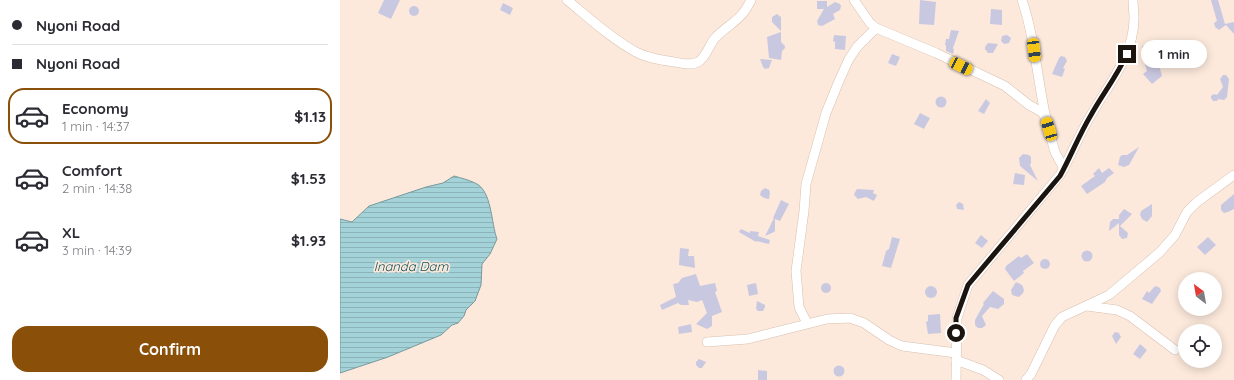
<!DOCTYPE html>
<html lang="en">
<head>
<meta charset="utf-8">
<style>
	body { margin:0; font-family:Quicksand,sans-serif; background:#f2f2f3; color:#2b2b33; height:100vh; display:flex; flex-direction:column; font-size:15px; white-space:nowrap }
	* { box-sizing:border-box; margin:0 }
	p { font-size:13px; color:#7c7c81 }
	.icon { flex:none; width:22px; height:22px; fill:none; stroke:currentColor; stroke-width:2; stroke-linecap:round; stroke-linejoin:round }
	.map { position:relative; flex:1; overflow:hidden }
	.sheet { display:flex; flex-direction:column; background:#fff; width:340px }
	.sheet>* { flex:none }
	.hud { display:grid; align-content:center; height:88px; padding:0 12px; background:#fff }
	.needle { width:26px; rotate:329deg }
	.buttons { position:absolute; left:838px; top:272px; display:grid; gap:8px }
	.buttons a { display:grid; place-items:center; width:44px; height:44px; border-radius:50%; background:#fff; box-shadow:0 2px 10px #0003; font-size:20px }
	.end { position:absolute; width:18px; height:18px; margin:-9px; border:5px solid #1c140e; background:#fff; box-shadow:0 0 0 2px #fff }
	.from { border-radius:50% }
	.bubble { position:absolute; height:28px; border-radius:14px; background:#fff; box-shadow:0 2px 10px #0003; font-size:13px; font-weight:700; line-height:28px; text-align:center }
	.car { position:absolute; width:12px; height:24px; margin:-12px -6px; border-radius:5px; box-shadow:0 0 3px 1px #0007; background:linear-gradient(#f5c518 24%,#345 0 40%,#f5c518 0 76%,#345 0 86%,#f5c518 0) }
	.hud b { display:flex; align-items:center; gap:14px; height:38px; font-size:15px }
	.hud b+b { border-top:1px solid #e1e1e2 }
	.hud i { width:10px; height:10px; background:#2b2b33 }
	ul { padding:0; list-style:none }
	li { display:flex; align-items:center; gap:12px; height:56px; margin:0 8px 6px; padding:0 4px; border:2px solid transparent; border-radius:16px }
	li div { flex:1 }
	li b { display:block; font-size:15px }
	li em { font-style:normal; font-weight:700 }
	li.on { border-color:#8a5009 }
	li>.icon { width:36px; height:36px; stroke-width:1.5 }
	.cta { display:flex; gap:8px; margin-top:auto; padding:8px 12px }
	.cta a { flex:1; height:46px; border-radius:16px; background:#8a5009; color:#fff; font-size:16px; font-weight:700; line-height:46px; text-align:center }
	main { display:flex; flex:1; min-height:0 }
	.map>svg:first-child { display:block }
</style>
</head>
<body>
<main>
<section class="sheet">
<div class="hud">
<b><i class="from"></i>Nyoni Road</b>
<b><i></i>Nyoni Road</b>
</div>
<ul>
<li class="on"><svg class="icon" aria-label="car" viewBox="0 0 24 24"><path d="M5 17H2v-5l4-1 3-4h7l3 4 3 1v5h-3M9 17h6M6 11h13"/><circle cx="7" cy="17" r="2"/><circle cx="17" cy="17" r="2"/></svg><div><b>Economy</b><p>1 min · 14:37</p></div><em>$1.13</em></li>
<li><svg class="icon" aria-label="car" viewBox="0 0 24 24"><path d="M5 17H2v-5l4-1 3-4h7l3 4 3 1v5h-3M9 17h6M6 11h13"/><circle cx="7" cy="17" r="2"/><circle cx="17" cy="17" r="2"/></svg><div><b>Comfort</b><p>2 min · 14:38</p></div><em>$1.53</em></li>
<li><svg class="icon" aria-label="car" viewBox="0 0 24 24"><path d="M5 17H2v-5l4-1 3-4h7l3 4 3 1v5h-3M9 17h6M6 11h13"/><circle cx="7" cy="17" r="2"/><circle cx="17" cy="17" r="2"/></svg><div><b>XL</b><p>3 min · 14:39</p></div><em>$1.93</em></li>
</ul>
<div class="cta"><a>Confirm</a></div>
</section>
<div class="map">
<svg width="894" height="380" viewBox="0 0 894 380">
	<defs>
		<pattern id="water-rules" width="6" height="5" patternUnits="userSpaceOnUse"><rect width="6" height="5" fill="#a3d2d8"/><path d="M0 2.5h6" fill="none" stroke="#8cb3b8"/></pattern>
	</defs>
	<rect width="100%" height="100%" fill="#fce9dc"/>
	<path fill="url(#water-rules)" stroke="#7a999b" d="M 114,176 C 121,178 129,180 135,183 C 152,190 151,223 157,239 L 150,254 L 142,264 L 141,285 L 135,301 L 126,310 L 124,316 L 118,323 L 112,325 L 101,335 L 48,357 L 0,373 L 0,219 L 12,222 L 29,206 L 86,187 L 103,183 Z"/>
	<g fill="#c9c8e1">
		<polygon points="44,0 60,0 51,19 38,13"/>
		<polygon points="580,0 596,2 594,25 579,24"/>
		<polygon points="871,0 878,0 885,24 894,22 894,34 886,25 879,30 875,27 874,23 877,21"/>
		<polygon points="477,1 487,1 487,7 495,2 500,4 501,6 500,10 493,14 495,19 482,26 478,25 477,21 484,9 477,9"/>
		<polygon points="163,3 173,8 170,15 160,10"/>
		<circle cx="74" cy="11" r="5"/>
		<polygon points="651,9 662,10 662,25 650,24"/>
		<polygon points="437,14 441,17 441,31 432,22 432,17"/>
		<polygon points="611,30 619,31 613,48 614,50 613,54 606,51 606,45 605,45 606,39 609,39"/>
		<polygon points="441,32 441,42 445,46 445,48 442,51 441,60 429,58 427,37"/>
		<polygon points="494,35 506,36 505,50 495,49 495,42 493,41"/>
		<polygon points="667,35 671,38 669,43 664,44 661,41 662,36"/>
		<polygon points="648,43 658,44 653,53 648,53 645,49 645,47"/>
		<polygon points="813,44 822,76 812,84 803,74 807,71 802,54 803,53 802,46"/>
		<polygon points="552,54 560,57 556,66 548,63"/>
		<polygon points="721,56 725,57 727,61 723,68 725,69 722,77 712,74 719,58"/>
		<polygon points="420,59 432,60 429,68 425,69 423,67"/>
		<polygon points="883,75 886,75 889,79 887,97 884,100 878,99 877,101 873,101 871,98 871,96 874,94 877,95 883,87 880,79"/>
		<circle cx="601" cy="102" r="5.5"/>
		<polygon points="646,99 650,103 644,114 638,111"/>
		<polygon points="580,113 590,118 584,129 574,124"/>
		<polygon points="799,147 789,165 784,167 778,165 780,157 782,155 787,155"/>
		<polygon points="683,154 689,155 691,157 691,163 690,165 698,181 680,166 679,158"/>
		<polygon points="759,168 762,173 769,168 774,173 767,178 765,182 747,194 741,186 755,176 753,174"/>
		<polygon points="675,173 685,175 684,185 673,184"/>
		<polygon points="425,188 429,190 430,192 429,199 424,198 420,195 421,191"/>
		<polygon points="517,189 534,190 533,193 537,195 534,201 526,197 518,199 515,196 514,194"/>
		<polygon points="894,194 894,209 888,212 884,213 881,210 881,205"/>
		<polygon points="441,200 449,204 440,221 435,219 435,231 434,232 425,236 434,218 433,218"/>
		<polygon points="619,202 623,204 624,210 617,209 616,205"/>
		<polygon points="812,204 812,216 807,222 802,219 800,215 801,211"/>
		<polygon points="784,209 792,214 780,226 788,233 787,238 782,239 779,235 779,223 769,231 770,222 773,219 779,219 779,215"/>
		<polygon points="401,229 410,233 410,231 419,232 418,236 430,240 429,244 416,241 416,242 399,232"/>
		<polygon points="641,235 648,241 642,248 635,243"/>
		<polygon points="552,237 560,239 551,268 542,266 546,251 549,249"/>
		<polygon points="868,237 876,245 865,255 857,247"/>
		<polygon points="340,248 349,249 348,256 354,256 355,268 339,265"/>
		<circle cx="747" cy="256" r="5.5"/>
		<polygon points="687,254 694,263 683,271 684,273 674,281 665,269 666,266 679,256 681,258"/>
		<circle cx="705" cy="264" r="5"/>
		<polygon points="356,274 360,286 375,283 377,291 375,292 382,312 372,316 372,326 367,329 356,324 367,313 362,300 357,302 348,300 349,305 341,305 338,303 322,310 320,305 336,297 333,284 338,283 342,278"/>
		<polygon points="676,282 682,285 684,290 683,293 679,297 672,295 671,290"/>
		<polygon points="416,283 418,294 409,296 407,285"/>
		<circle cx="486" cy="288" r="5"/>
		<circle cx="591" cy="292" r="6"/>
		<polygon points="816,286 820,288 821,291 812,304 802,299 807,291 809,293 814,287"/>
		<polygon points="653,291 664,299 664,304 658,309 650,307 642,316 646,325 642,328 638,328 635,325 635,320 644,304 643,303"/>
		<polygon points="417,301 425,305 425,307 423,311 418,311 416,309"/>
		<polygon points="600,314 601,333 588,334 586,322 588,321 588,315"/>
		<polygon points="351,324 352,332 339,334 338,327"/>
		<polygon points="775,332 779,333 781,337 776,344 772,336"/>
		<polygon points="800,344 807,350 800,359 793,354"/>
		<polygon points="359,359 366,362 362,368 359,368 356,365 356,362"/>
		<circle cx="499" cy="371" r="5.5"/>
		<polygon points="418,370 427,371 427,380 418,380"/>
	</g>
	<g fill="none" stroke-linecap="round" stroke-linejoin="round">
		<defs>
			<g id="minor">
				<path d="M 227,0 C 248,17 273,40 296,52 C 307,58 321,60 334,62 C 342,63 351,66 358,62 C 367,57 369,44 376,37 C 391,22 401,21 411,0"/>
				<polyline points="514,0 530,23 536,28 596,53 665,86 689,105 702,112 705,117 715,152 724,169"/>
				<path d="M 682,0 C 695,38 697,79 706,118"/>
				<polyline points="747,306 777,310 790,316 835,350"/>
				<polyline points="467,323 459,307 456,271 464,211 466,184 486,113 499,81 509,59 517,47 536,28"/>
				<polyline points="367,342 408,339 487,319 510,318 524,323 549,340 562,346 616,353"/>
				<polyline points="616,360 643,370 659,380"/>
				<path d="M 616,380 L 617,318 L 628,285 L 720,175 C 731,156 739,135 751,115 C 768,85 794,56 794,18 C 794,12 793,6 793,0"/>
				<polyline points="686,380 691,374 715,325 722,317 769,295 794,274 820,252 835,235 847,212 857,202 894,175"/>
			</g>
		</defs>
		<use href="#minor" stroke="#d7c0af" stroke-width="10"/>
		<use href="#minor" stroke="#fff" stroke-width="9"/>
	</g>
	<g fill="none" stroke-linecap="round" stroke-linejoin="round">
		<path stroke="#1c140e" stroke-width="5" d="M 616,333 L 616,318 L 628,285 L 720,176 C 731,156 739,135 751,115 C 762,95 777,76 787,54"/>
	</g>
	<g text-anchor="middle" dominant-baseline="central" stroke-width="3.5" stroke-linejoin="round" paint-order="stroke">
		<g font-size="13" font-style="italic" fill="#10535a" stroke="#fce9dc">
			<text x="71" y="266">Inanda Dam</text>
		</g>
	</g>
</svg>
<div class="buttons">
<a><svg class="needle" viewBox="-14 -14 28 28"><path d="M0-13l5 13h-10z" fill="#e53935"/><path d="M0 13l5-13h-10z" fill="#7c7c81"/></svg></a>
<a><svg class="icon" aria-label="locate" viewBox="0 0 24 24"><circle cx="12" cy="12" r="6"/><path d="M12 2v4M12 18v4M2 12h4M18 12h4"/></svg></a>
</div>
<i class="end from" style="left:616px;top:333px"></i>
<i class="end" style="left:787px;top:54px"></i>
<div class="bubble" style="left:801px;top:40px;width:66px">1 min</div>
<i class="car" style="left:694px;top:50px;rotate:173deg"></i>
<i class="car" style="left:621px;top:66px;rotate:116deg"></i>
<i class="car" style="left:709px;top:129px;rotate:343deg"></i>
</div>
</main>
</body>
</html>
